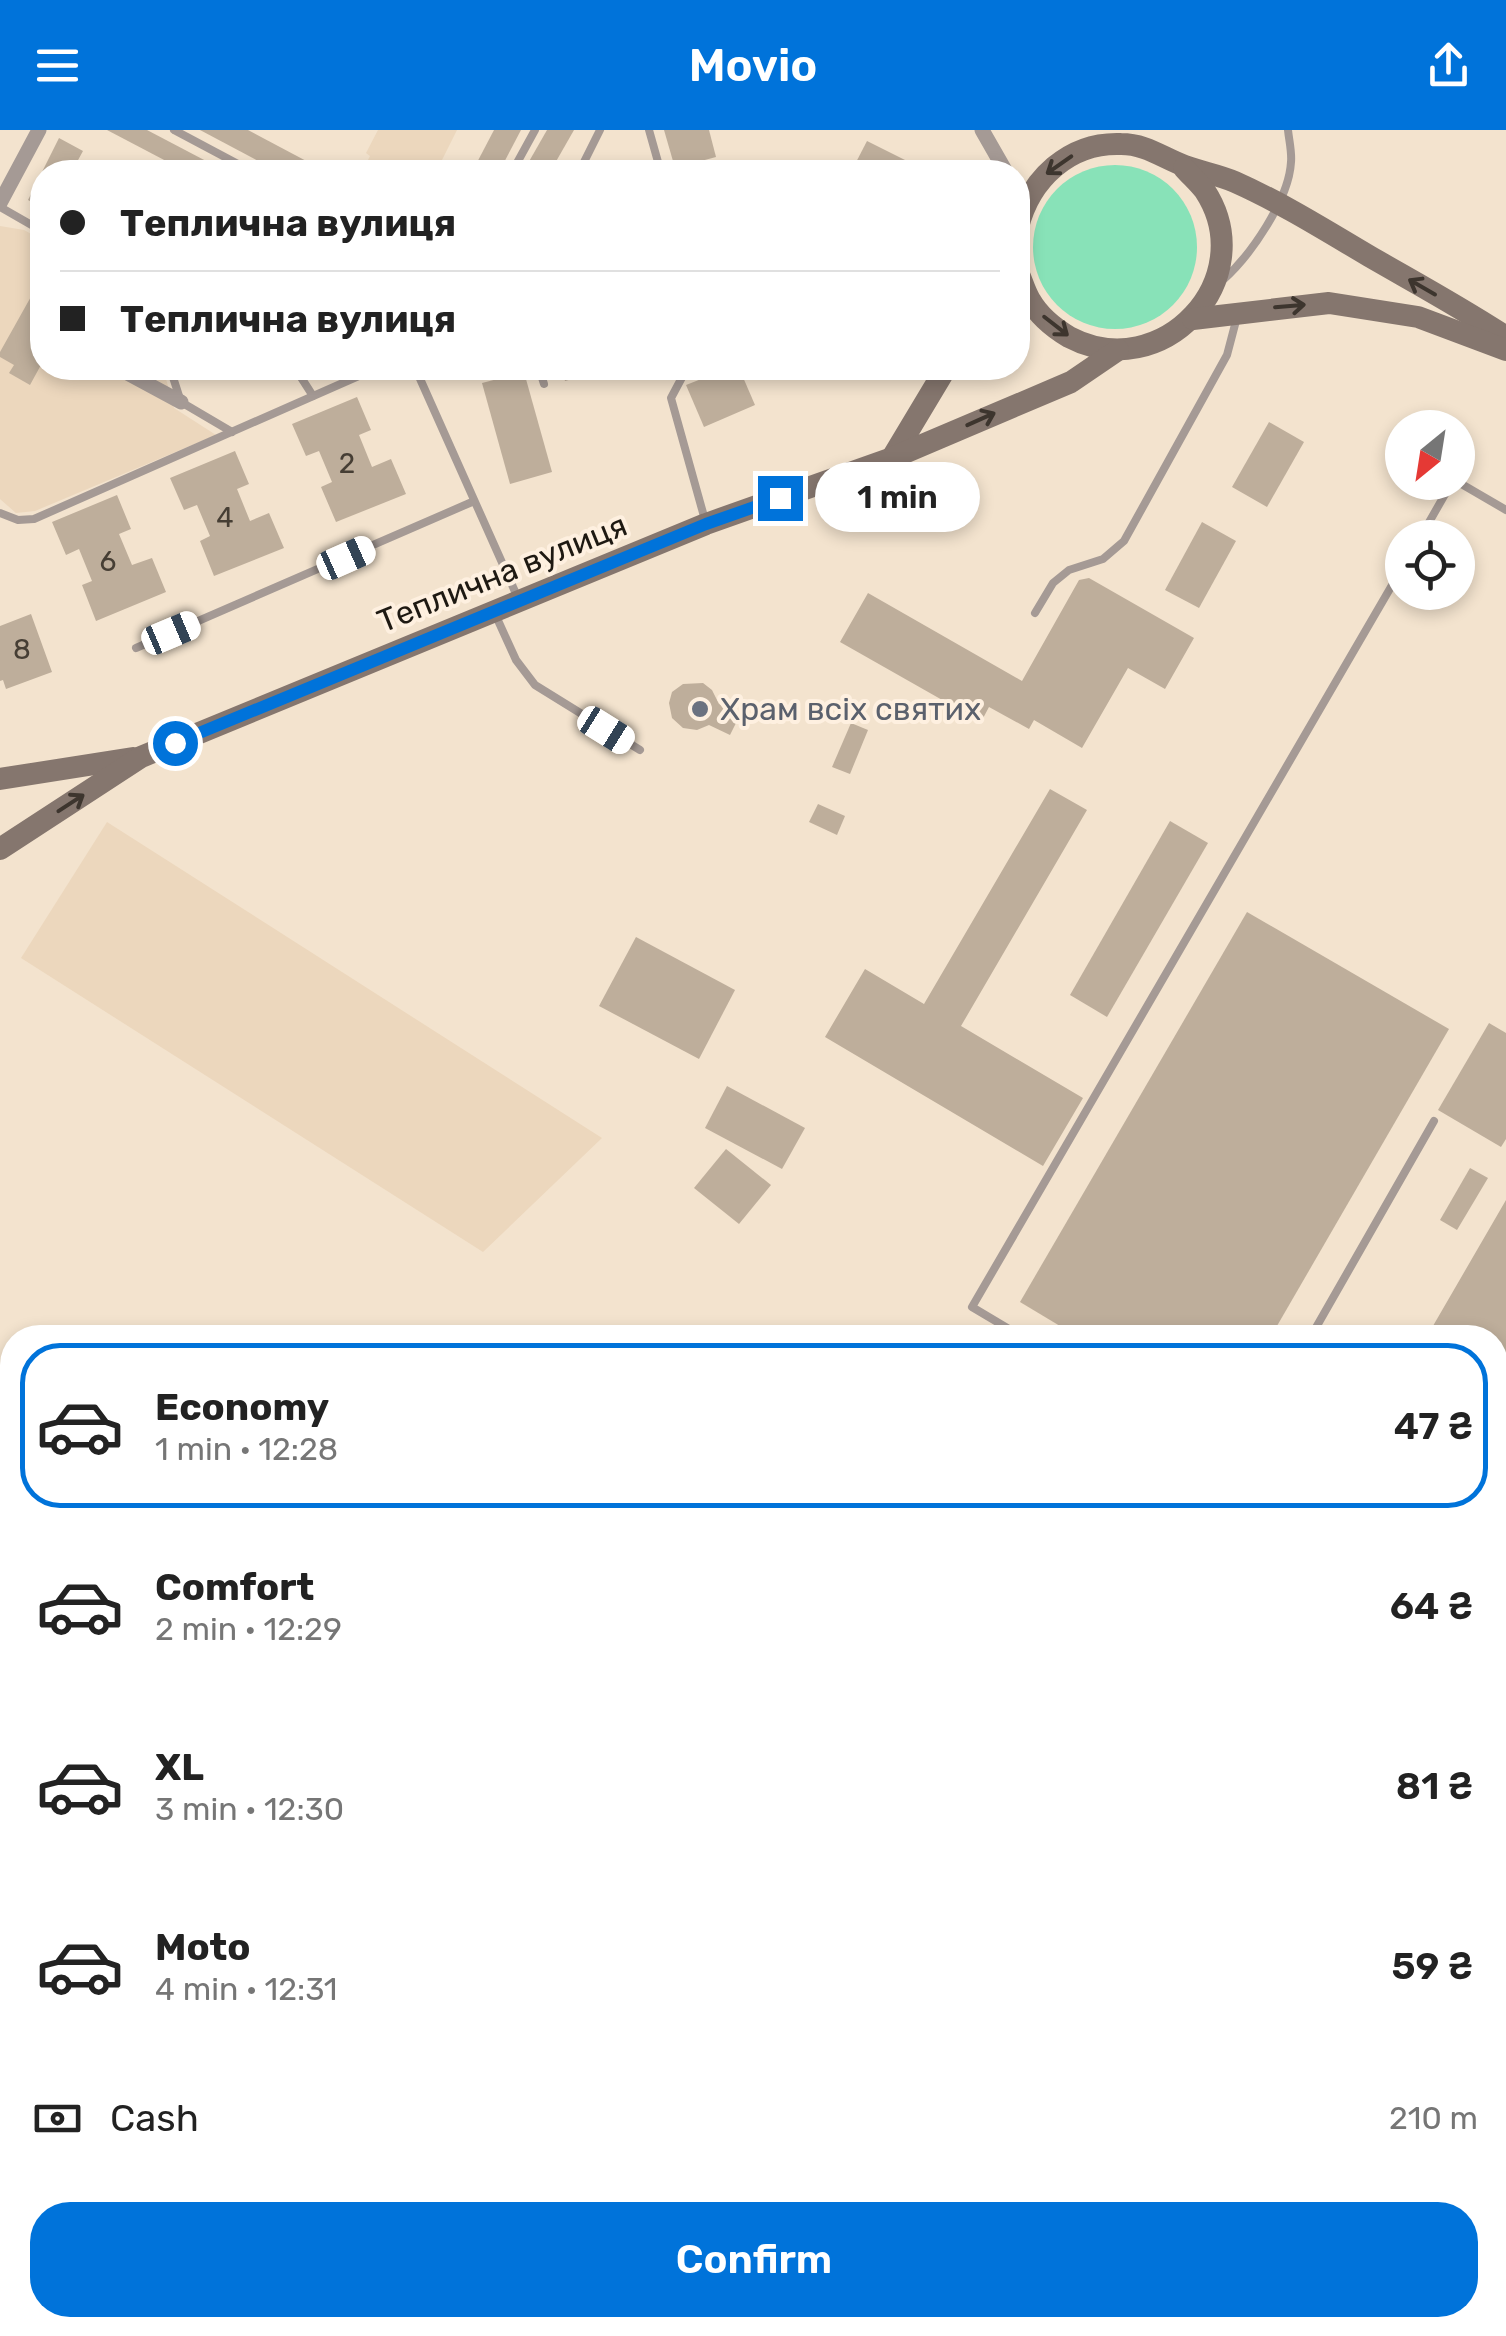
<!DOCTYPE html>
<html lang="en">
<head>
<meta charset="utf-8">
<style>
	body { margin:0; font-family:Rubik,sans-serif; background:#f2f2f2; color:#222; height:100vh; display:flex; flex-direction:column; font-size:38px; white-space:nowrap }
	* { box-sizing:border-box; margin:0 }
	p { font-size:32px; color:#767676 }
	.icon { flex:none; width:55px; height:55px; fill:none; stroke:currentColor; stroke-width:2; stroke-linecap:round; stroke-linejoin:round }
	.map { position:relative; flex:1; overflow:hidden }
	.panel { position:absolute; left:0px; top:1195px; width:1508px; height:1012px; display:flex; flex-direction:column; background:#fff; border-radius:40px 40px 0 0; box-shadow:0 5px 15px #0003 }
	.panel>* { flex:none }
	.banner { position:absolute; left:30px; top:30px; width:1000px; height:220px; border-radius:40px; box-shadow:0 5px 15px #0003; display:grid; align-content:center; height:220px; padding:0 30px; background:#fff }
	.needle { width:65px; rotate:210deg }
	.controls { position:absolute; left:1385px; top:280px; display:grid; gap:20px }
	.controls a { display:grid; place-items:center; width:90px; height:90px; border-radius:50%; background:#fff; box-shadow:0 5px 15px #0003; font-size:50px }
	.end { position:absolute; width:45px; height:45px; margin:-22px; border:12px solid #0073da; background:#fff; box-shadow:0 0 0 5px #fff }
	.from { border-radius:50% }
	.bubble { position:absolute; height:70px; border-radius:35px; background:#fff; box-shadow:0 5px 15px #0003; font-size:32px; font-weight:600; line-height:70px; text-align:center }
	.car { position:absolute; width:30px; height:60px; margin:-30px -15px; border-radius:12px; box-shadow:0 0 8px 2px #0007; background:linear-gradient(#fff 24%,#345 0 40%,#fff 0 76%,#345 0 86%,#fff 0) }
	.banner b { display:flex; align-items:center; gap:35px; height:95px; font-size:38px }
	.banner b+b { border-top:2px solid #e0e0e0 }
	.banner i { width:25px; height:25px; background:#222 }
	ul { padding:18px 0 0; list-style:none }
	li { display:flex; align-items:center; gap:30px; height:165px; margin:0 20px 15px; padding:0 10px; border:5px solid transparent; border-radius:40px }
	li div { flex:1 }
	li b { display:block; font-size:38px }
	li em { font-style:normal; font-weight:600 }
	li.current { border-color:#0073da }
	li>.icon { width:90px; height:90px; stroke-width:1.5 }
	.pay { display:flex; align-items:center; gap:25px; height:110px; padding:0 30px; font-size:38px }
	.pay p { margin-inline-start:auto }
	.primary-button { display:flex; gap:20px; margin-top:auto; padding:20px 30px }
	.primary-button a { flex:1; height:115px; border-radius:40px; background:#0073da; color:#fff; font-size:40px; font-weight:600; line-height:115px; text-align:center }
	header { display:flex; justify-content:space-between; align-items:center; height:130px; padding:0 30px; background:#0073da; color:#fff; font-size:45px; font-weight:600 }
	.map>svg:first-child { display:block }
</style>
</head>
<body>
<header><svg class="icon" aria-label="menu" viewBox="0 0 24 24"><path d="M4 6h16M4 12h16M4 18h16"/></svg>Movio<svg class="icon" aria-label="share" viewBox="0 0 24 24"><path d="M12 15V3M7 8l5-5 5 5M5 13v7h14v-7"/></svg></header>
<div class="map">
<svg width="1506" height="2206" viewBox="0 0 1506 2206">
	<rect width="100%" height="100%" fill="#f3e3ce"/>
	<g fill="#ecd7bd">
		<polygon points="378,0 457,0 436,42 362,42 370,26 366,23"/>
		<polygon points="0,96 24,100 42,110 42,238 163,238 174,278 216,305 35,381 16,383 0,369"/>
		<polygon points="107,692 602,1008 483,1122 21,828"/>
		<polygon points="12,1727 12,1881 0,1858 0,1743"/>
		<polygon points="1495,1833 1506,1839 1506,2206 1140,2206 1148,2195 1495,2195"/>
		<polygon points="12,2107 12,2195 778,2195 769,2206 9,2206 0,2192 0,2115"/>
	</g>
	<circle fill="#88e2b8" cx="1115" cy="117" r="82"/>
	<g fill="#beae9b">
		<polygon points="107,0 147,0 227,42 187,42"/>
		<polygon points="200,0 248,0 327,42 279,42"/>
		<polygon points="494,0 521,0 499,42 472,42"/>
		<polygon points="547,0 574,0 550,42 523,42"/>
		<polygon points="664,0 709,0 716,27 675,38"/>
		<polygon points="59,8 83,21 77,32 98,42 42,42 42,78 28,70"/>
		<polygon points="867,11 929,42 851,42"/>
		<polygon points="637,32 640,42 604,42 603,41"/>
		<polygon points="42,147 42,233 30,255 9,243 14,235 0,227 0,222"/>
		<polygon points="561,238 608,238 608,239 565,251"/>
		<polygon points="729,238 739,238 755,275 704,297 686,255"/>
		<polygon points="524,242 552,342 510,354 482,253"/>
		<polygon points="357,267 371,300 359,305 372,337 391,329 406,364 336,392 321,357 332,352 319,321 306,326 292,294"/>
		<polygon points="1269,292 1304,312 1267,377 1232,357"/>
		<polygon points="235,321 249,354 237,359 250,391 269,383 284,418 214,446 200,411 210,406 197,375 184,380 170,348"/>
		<polygon points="117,365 131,399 119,404 132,435 152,428 166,462 96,491 82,455 92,451 79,419 66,425 52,392"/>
		<polygon points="1202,392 1236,411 1199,478 1165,460"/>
		<polygon points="1089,448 1194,508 1165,559 1128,538 1082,618 1034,590 1029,599 989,577 981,592 840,512 868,463 1022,551 1079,450"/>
		<polygon points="31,484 52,542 6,559 3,550 0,551 0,496"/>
		<polygon points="703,553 712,560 719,574 740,585 730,605 709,595 697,600 683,598 672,588 669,573 672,562 683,554"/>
		<polygon points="851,593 868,600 850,644 832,637"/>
		<polygon points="1050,659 1087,680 961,896 1083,968 1043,1036 825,907 865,839 924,874"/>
		<polygon points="818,674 845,686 837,705 809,692"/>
		<polygon points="1170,691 1208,713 1107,887 1070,865"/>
		<polygon points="1247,782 1449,899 1270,1208 1080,1208 1020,1172"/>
		<polygon points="636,807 735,860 699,929 599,876"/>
		<polygon points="1489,893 1506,903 1506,1009 1501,1017 1438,980"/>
		<polygon points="727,956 805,998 782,1039 705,998"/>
		<polygon points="726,1019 771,1055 739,1094 694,1058"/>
		<polygon points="1470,1038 1488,1048 1457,1100 1440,1090"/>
		<polygon points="1506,1070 1506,1452 1495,1446 1495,1208 1426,1208"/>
		<polygon points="12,1608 12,1657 0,1647 0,1624"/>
	</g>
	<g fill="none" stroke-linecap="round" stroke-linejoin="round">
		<g stroke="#a59a95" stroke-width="8">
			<polyline points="174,0 253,42"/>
			<polyline points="649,0 660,39"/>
			<polyline points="512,42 535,0"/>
			<polyline points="579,42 600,0"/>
			<polyline points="0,77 42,101"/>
			<path d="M 1223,150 C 1250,126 1289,70 1291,32 C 1292,22 1289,10 1288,0"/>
			<polyline points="170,238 181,272 232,302"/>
			<polyline points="295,238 313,266"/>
			<polyline points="539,238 544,254"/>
			<polyline points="687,238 671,268 705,390"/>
			<polyline points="417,242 517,466"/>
			<polyline points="1458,352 1506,380"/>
			<polyline points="0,383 18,390 34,389 370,241 417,242 419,238"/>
			<polyline points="1420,408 1452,352"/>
			<polyline points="1035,483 1053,453 1069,440 1103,429 1124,411 1227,225 1237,187"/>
			<polyline points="496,486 516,530 535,555 640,620"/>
			<polyline points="136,518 472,372"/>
			<polyline points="1024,1208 972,1177 1402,438"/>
			<polyline points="1310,1208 1434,991"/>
			<polyline points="0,1299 12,1306"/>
			<polyline points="1495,1484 1506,1491"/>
			<polyline points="1495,1760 1506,1756"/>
			<polyline points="0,1837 12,1863"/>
		</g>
		<g stroke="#a59a95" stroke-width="15">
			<polyline points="982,0 1006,42"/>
			<polyline points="0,73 39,0"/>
			<polyline points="118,238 181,272"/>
		</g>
		<g stroke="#85766e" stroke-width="22">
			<path d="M 1018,97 C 1030,49 1069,12 1121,14 C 1146,14 1163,28 1185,36 C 1201,42 1219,45 1235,52 C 1282,73 1325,100 1369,126 C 1414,152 1462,178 1506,207"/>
			<path d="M 1018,142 C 1022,151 1025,162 1030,170 C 1039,186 1054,198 1069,207 C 1162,256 1262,149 1205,61 C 1199,53 1190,45 1184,38"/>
			<polyline points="1193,189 1329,173 1418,187 1506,220"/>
			<polyline points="892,328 946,238"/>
			<polyline points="0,649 133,628"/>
			<polyline points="0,719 141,627 706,394 892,328 1071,252 1118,220"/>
		</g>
		<polyline stroke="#342e26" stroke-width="6" stroke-dasharray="5 10" stroke-linecap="butt" points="0,2069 12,2062"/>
	</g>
	<defs><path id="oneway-shaft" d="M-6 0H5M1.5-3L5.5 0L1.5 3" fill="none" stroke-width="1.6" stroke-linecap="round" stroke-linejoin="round" transform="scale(2.5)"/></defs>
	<g stroke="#3d352e">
		<use href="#oneway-shaft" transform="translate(1059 35) rotate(145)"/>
		<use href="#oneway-shaft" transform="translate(1422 157) rotate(-150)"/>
		<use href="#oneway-shaft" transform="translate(1290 176) rotate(-5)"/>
		<use href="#oneway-shaft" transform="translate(1056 196) rotate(38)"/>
		<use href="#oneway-shaft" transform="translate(981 289) rotate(-24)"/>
		<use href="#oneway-shaft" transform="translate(71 673) rotate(-33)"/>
	</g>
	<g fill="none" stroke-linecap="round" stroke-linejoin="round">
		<polyline stroke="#0073da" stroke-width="12" points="175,613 706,394 780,368"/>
	</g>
	<circle fill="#6b7280" stroke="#fef0e0" stroke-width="4" cx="700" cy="579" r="10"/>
	<g text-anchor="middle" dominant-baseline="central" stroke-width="8" stroke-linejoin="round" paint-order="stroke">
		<g font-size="28" fill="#463e34">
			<text x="347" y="333">2</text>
			<text x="225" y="387">4</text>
			<text x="108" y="431">6</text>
			<text x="22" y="519">8</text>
		</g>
		<g font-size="32" fill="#1e1912" stroke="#fef0e0">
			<text transform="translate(502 443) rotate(-22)">Теплична вулиця</text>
		</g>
		<g font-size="32" fill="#5b616d" stroke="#fef0e0" text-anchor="start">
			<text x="720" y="579">Храм всіх святих</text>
		</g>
	</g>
</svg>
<div class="controls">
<a><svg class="needle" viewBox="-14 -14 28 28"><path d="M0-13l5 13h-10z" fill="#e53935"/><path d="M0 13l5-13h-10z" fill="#767676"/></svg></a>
<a><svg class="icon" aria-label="locate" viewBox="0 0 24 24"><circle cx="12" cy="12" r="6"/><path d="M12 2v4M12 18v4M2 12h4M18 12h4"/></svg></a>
</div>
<i class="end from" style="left:175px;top:613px"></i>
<i class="end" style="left:780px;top:368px"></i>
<div class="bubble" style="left:815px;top:332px;width:165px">1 min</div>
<i class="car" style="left:346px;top:428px;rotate:66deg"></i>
<i class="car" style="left:171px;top:503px;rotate:67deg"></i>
<i class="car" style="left:606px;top:600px;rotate:122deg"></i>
<div class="banner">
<b><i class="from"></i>Теплична вулиця</b>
<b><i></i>Теплична вулиця</b>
</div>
<section class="panel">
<ul>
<li class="current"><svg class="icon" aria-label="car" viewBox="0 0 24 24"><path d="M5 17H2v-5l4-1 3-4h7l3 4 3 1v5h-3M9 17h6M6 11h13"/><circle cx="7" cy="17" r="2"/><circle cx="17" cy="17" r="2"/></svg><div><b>Economy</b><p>1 min · 12:28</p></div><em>47 ₴</em></li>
<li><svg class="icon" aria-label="car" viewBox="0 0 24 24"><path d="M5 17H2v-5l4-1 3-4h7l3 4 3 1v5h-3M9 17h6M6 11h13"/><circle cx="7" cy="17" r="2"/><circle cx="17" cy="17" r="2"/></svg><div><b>Comfort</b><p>2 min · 12:29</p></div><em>64 ₴</em></li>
<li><svg class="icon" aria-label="car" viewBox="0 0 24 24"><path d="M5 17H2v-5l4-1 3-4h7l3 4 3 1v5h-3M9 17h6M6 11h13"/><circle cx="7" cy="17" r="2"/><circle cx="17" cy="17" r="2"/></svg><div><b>XL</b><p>3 min · 12:30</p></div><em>81 ₴</em></li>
<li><svg class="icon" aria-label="car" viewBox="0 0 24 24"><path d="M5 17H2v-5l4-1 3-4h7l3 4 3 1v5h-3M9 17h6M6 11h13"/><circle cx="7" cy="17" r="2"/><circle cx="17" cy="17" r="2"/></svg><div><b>Moto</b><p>4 min · 12:31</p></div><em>59 ₴</em></li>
</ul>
<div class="pay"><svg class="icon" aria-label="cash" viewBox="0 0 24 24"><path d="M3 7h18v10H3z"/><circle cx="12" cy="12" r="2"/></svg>Cash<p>210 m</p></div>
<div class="primary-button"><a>Confirm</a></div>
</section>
</div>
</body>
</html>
